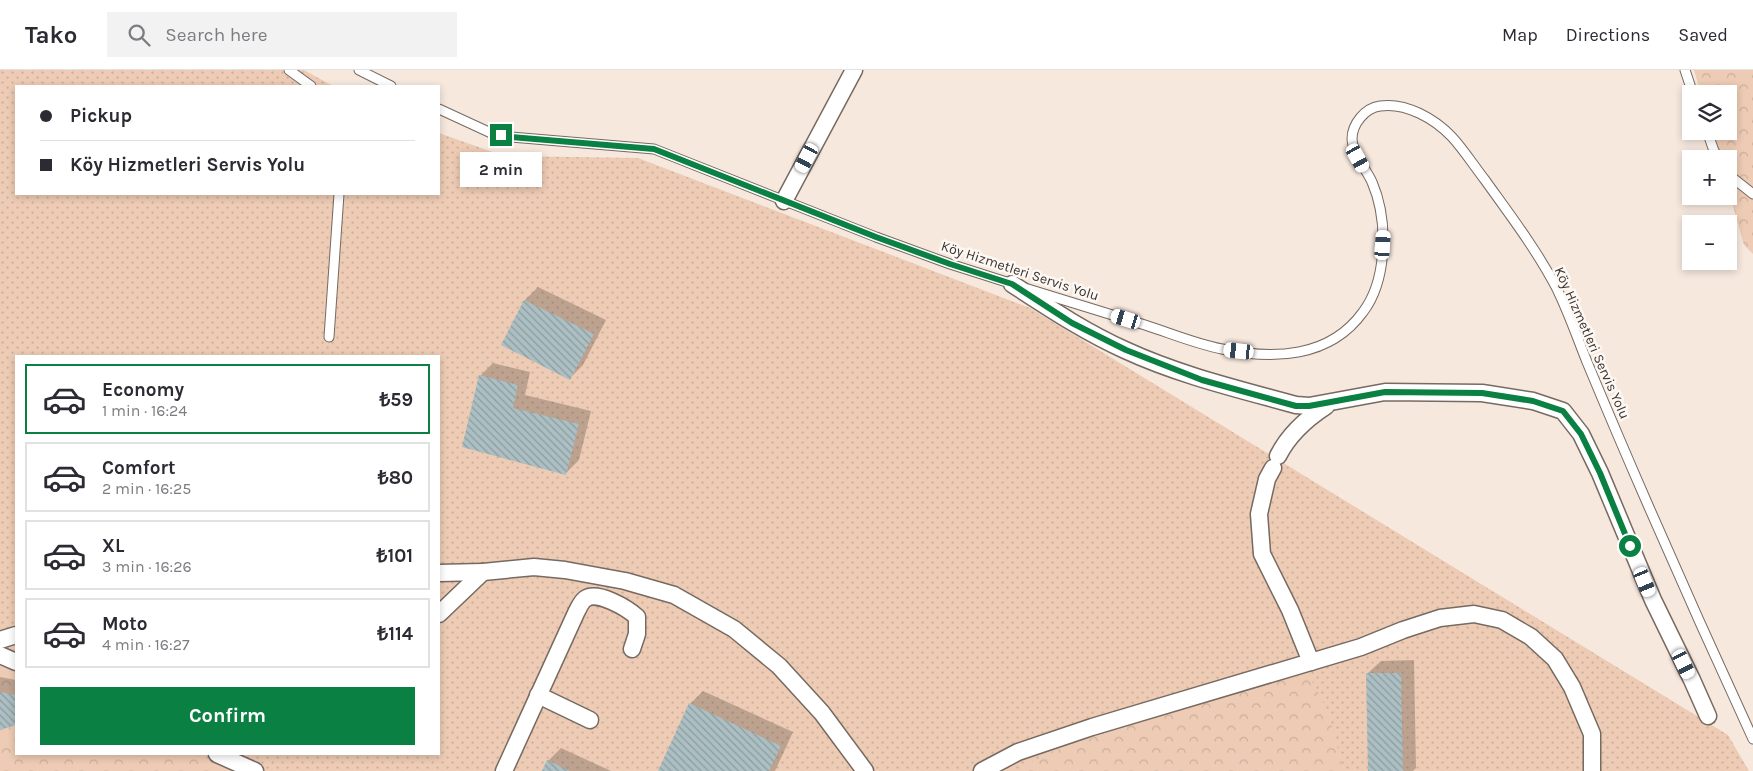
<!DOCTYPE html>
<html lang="en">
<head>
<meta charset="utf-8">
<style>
	body { margin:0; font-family:Karla,sans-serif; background:#f2f2f3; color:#2b2b33; height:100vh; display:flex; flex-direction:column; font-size:19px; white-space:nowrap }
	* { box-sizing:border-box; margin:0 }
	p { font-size:16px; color:#7c7c81 }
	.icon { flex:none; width:28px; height:28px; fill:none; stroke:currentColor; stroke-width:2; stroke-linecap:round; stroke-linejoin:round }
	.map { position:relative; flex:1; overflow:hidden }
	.sheet { position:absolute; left:15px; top:285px; width:425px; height:400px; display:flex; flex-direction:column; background:#fff; border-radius:0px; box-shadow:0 2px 8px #0003 }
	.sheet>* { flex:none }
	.guide { position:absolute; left:15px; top:15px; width:425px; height:110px; border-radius:0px; box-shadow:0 2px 8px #0003; display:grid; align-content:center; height:110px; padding:0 25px; background:#fff }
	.buttons { position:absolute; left:1682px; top:15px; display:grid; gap:10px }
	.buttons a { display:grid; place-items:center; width:55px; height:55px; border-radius:0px; background:#fff; box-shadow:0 2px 8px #0003; font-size:25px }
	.end { position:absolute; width:22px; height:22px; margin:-11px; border:6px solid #0b8043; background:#fff; box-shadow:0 0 0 2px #fff }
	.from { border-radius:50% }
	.bubble { position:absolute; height:35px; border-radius:0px; background:#fff; box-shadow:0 2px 8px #0003; font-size:16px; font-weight:700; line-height:35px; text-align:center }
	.car { position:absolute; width:15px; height:30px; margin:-15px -8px; border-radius:6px; box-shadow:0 0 4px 1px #0007; background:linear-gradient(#fff 24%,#345 0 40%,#fff 0 76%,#345 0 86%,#fff 0) }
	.guide b { display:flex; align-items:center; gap:18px; height:48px; font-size:19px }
	.guide b+b { border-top:1px solid #e1e1e2 }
	.guide i { width:12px; height:12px; background:#2b2b33 }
	ul { padding:9px 0 0; list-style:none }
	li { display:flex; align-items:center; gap:15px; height:70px; margin:0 10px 8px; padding:0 15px; border:2px solid #e1e1e2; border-radius:0px }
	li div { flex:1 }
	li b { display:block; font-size:19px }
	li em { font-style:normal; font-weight:700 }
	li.on { border-color:#0b8043 }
	li>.icon { width:45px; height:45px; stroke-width:1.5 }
	.cta { display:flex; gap:10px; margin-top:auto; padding:10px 25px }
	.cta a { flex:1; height:58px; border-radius:0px; background:#0b8043; color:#fff; font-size:20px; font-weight:700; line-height:58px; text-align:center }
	header { display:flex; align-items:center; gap:30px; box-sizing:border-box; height:70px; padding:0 25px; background:#fff; border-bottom:1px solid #e1e1e2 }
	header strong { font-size:24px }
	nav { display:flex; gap:28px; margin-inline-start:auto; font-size:18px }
	.search { width:350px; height:45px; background:#f2f2f3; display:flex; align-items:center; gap:12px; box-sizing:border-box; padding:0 18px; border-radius:0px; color:#7c7c81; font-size:19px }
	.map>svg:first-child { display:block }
</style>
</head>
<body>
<header>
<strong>Tako</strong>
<div class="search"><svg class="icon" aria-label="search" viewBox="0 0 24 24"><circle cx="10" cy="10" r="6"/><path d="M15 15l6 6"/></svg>Search here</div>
<nav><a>Map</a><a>Directions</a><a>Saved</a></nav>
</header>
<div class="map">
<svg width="1753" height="701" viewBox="0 0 1753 701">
	<defs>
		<pattern id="grass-dots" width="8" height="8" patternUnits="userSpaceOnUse" patternTransform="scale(1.25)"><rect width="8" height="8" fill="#edcbb4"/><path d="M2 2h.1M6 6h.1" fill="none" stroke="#ccaf9b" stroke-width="1.8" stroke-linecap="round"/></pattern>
		<pattern id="forest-crowns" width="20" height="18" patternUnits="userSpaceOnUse" patternTransform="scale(1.25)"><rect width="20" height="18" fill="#edcbb4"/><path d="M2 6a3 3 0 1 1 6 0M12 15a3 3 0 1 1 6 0" fill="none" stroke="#ccaf9b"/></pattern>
		<pattern id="building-back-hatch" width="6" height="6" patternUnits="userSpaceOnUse" patternTransform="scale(1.25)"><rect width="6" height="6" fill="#acbfc3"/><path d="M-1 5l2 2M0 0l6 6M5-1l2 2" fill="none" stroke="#8d9c9f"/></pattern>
	</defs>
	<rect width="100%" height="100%" fill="#f7e8de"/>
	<path fill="url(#grass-dots)" fill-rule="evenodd" d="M 0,0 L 304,0 L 333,16 L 16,16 L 16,124 L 439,124 L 439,63 L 504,86 L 638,88 L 1030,238 L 1728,665 L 1749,701 L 0,701 ZM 16,286 L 439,286 L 439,684 L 16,684 Z"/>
	<g fill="url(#forest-crowns)">
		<polygon points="1694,0 1753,0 1753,184 1744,175 1729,122 1729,89 1719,89 1711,61 1729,61 1729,24 1701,24"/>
		<polygon points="0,594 16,602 16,684 192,684 229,701 0,701"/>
		<path d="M 1308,605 C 1327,634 1337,667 1342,701 L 1013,701 L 1062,678 L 1197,633 L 1267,613 Z"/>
	</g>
	<g fill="#0003">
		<polygon points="538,217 606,250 583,295 570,308 525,230"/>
		<polygon points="493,293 530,302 525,325 591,341 579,390 566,403 480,306"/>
		<polygon points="1414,590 1416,698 1413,701 1369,701 1367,604 1381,591"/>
		<polygon points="0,607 16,610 16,654 0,659"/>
		<polygon points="703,621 793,662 775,701 659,701 690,634"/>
		<polygon points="561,678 611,701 543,701 548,691"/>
	</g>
	<g fill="url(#building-back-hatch)">
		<polygon points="524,230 594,264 570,310 501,275"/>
		<polygon points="479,305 518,315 513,338 579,354 566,405 462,377"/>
		<polygon points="1366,603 1401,603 1403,701 1368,701"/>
		<polygon points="0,622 16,625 16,655 0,660"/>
		<polygon points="689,633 781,676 769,701 658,701"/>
		<polygon points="547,690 570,701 542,701"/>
	</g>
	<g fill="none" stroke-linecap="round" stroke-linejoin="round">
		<defs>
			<g id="lane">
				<polyline points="289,0 311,16"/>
				<polyline points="359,0 391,16"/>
				<polyline points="1685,0 1693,24"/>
				<polyline points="439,39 491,63 511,67 654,79 876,167 950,194 1016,215"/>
				<polyline points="1707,61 1714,81 1719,89"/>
				<polyline points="1729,105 1753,124"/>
				<path d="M 1028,219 C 1067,231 1106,243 1145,255 C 1170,263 1196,274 1222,279 C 1273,290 1330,288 1363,242 C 1388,209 1388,149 1372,112 C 1366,99 1353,85 1352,69 C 1352,54 1365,38 1380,36 C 1406,32 1435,49 1452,67 C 1464,80 1474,96 1485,110 C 1510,145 1536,179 1556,217 C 1568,241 1577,267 1587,292 C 1607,340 1627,387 1648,435 C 1682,513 1717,591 1753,669"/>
				<polyline points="329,267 339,124"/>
			</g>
			<g id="street">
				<polyline points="784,131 854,0"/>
				<path d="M 1012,214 C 1049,238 1085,262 1125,280 C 1179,305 1238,319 1296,335 L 1309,336 L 1385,322 L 1482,323 L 1533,331 L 1563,341 L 1581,364 L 1600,403 L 1653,530 L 1692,610 L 1708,646"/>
				<path d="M 1278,386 C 1289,364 1306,349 1326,336"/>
				<polyline points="1273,398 1267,409 1259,444 1262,484 1290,540 1311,592"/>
				<polyline points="439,503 483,502"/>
				<polyline points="439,544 483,502 534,497 565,500 625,511 674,525 734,559 779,596 822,643 865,701"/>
				<polyline points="0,570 16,565"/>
				<polyline points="0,585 16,592"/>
				<polyline points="538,625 590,650"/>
				<polyline points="217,684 255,701"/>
				<path d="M 504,701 L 576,543 C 578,539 581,532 585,529 C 597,520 627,538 637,547 L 637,564 L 632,579"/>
				<polyline points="982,701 1018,682 1092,657 1361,577 1403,560 1440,548 1474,544 1502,550 1531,567 1555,589 1572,617 1592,664 1592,701"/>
			</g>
		</defs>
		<use href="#lane" stroke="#766a61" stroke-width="11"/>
		<use href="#street" stroke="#766a61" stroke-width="19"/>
		<use href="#lane" stroke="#fff" stroke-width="9"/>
		<use href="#street" stroke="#fff" stroke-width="16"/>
	</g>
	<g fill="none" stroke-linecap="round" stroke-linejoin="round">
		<polyline stroke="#0b8043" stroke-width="6" points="501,65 511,67 654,79 876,167 950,194 1012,214 1072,253 1126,280 1202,310 1296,336 1309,336 1385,322 1482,323 1533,331 1563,341 1581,364 1600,403 1630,476"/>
	</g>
	<g text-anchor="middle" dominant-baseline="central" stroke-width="5" stroke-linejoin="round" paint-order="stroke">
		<g font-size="14" fill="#3b3531" stroke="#fdf8f3">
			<text transform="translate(1020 201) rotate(18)">Köy Hizmetleri Servis Yolu</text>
			<text transform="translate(1592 273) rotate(66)">Köy Hizmetleri Servis Yolu</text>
		</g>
	</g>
</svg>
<div class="buttons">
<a><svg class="icon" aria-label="layers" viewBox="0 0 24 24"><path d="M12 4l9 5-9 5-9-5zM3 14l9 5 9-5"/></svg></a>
<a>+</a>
<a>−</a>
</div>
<i class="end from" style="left:1630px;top:476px"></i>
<i class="end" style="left:501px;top:65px"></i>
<div class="bubble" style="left:460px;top:82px;width:82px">2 min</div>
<i class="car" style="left:807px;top:88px;rotate:208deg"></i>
<i class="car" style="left:1358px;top:88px;rotate:151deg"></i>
<i class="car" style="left:1383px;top:175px;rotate:4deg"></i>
<i class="car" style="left:1126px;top:249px;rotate:287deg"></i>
<i class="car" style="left:1239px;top:281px;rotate:276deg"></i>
<i class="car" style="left:1645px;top:512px;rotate:157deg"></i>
<i class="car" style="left:1684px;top:594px;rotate:154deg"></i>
<div class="guide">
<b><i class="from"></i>Pickup</b>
<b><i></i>Köy Hizmetleri Servis Yolu</b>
</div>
<section class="sheet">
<ul>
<li class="on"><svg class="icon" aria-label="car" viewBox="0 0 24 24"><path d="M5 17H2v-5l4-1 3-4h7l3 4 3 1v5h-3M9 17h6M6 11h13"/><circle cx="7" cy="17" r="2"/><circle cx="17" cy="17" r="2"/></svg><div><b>Economy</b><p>1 min · 16:24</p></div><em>₺59</em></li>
<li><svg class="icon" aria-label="car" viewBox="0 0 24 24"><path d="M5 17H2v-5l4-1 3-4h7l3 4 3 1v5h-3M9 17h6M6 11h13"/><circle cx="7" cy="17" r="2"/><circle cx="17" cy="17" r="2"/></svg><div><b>Comfort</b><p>2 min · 16:25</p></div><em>₺80</em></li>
<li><svg class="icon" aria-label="car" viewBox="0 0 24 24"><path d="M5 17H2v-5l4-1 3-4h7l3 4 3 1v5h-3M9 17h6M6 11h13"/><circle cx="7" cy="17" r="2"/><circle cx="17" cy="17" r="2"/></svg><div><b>XL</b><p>3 min · 16:26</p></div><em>₺101</em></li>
<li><svg class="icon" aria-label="car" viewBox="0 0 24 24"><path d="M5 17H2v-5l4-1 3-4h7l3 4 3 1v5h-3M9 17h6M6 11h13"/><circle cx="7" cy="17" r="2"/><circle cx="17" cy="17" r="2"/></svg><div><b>Moto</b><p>4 min · 16:27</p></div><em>₺114</em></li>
</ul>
<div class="cta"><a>Confirm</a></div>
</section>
</div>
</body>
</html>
